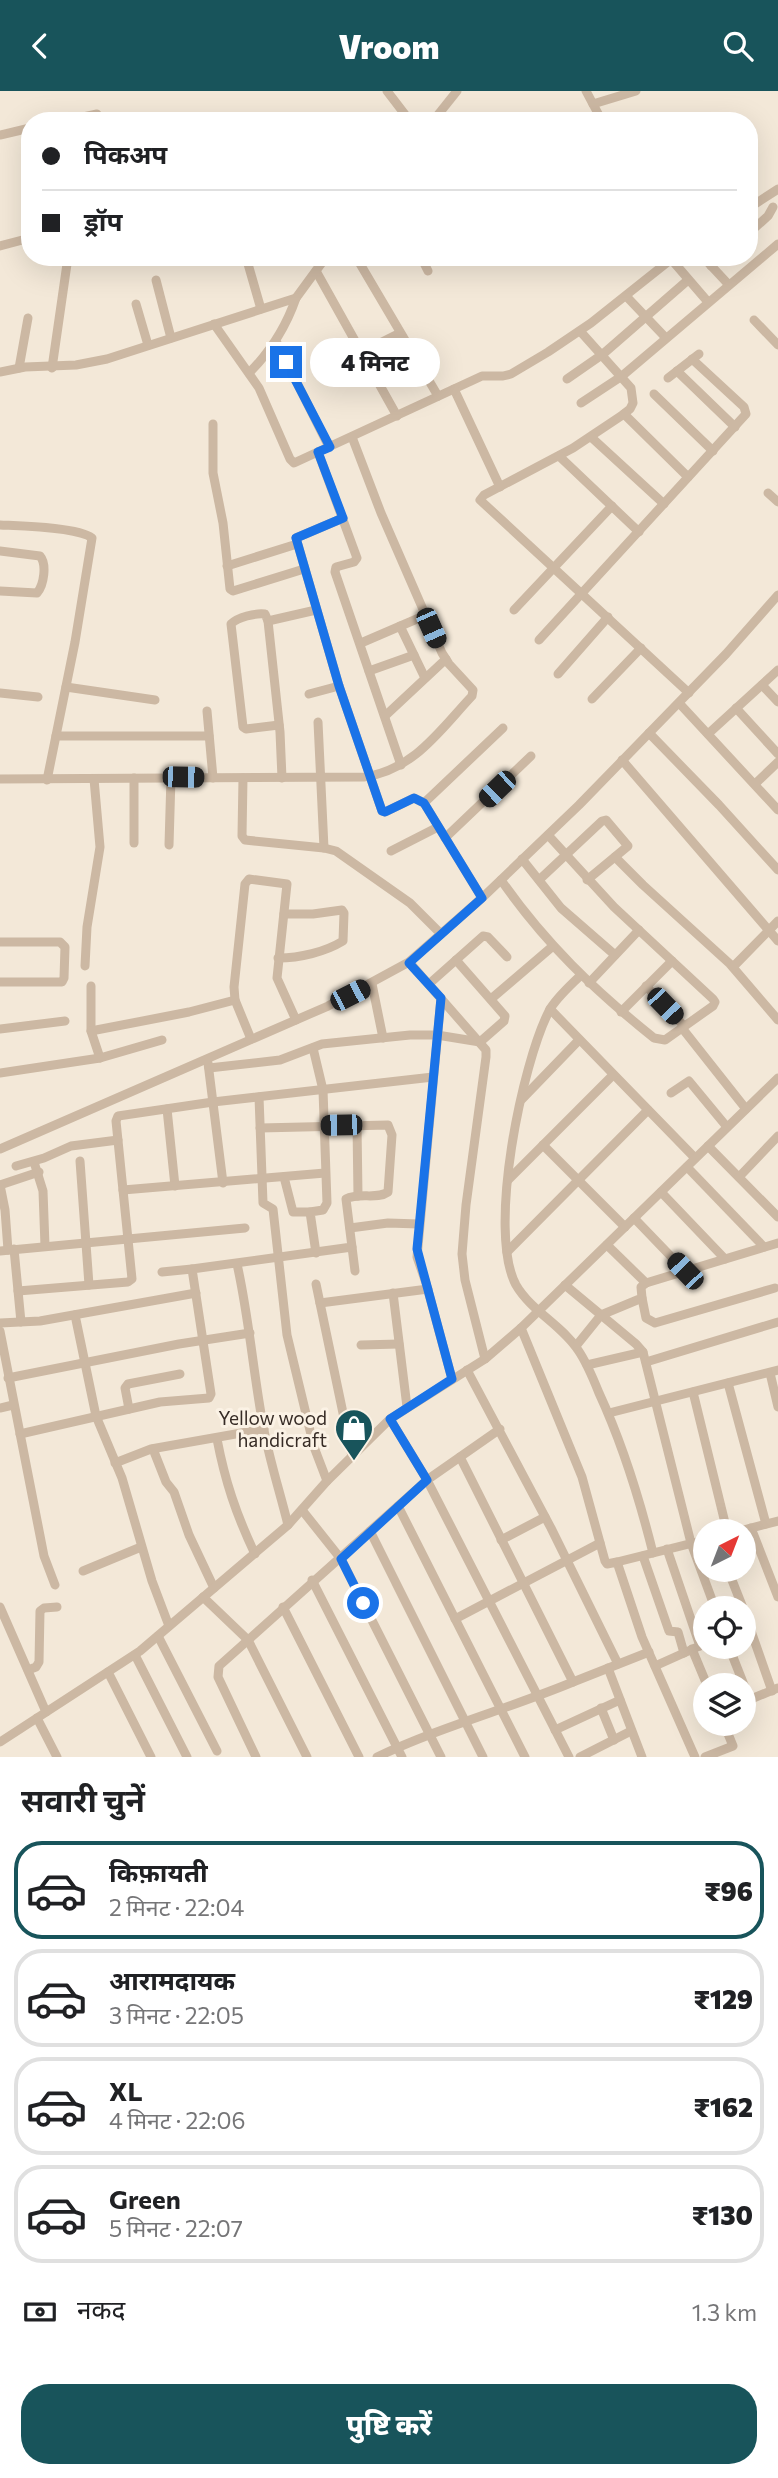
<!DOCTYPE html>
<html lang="hi">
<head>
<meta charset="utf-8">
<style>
	body { margin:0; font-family:Commissioner,"Noto Sans Devanagari",sans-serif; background:#f6f6f6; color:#202124; height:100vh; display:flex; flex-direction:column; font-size:26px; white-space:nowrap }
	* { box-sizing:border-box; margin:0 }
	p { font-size:23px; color:#757577 }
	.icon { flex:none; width:38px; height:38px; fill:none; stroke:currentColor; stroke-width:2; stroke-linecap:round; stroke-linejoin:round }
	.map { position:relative; height:1666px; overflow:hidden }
	.drawer { display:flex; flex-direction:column; background:#fff; flex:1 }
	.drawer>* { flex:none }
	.banner { position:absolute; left:21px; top:21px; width:737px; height:154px; border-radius:28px; box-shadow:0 7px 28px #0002; display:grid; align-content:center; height:154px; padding:0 21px; background:#fff }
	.needle { width:46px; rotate:42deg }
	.tools { position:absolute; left:693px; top:1428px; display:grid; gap:14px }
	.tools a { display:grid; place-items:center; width:63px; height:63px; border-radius:50%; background:#fff; box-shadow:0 7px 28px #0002; font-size:35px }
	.end { position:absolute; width:32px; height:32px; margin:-16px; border:9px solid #1a73e8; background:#fff; box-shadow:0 0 0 4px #fff }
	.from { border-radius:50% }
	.bubble { position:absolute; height:49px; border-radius:24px; background:#fff; box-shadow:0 7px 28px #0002; font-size:23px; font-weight:800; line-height:49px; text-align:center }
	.car { position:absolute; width:21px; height:42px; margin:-21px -10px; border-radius:9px; box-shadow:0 0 5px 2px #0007; background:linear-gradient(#222 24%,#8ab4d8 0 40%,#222 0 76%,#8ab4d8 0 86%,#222 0) }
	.banner b { display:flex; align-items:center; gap:24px; height:66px; font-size:26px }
	.banner b+b { border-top:2px solid #e0e0e0 }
	.banner i { width:18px; height:18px; background:#202124 }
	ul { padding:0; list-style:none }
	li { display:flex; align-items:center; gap:21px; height:98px; margin:0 14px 10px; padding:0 7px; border:4px solid #e0e0e0; border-radius:28px }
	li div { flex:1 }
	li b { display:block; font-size:26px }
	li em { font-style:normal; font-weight:800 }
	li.selected { border-color:#18545b }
	li>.icon { width:63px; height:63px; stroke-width:1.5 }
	h2 { padding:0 21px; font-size:32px; line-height:84px }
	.pay { display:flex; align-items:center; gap:18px; height:77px; padding:0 21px; font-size:26px }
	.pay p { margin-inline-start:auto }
	.cta { display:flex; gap:14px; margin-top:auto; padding:14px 21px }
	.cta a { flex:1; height:80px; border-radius:28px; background:#18545b; color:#fff; font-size:28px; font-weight:800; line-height:80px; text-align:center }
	header { display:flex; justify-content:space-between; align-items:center; height:91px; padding:0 21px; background:#18545b; color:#fff; font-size:32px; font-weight:800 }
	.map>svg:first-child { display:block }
</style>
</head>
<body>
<header><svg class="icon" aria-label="back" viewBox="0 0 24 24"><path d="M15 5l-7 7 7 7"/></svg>Vroom<svg class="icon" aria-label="search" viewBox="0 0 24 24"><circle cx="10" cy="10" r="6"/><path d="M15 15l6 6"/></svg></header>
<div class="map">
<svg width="778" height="1666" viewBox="0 0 778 1666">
	<rect width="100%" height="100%" fill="#f3e8d8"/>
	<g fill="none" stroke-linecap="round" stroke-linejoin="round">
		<g stroke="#ccb8a3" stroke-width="9">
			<polyline points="387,0 410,30"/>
			<polyline points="586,0 602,30"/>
			<polyline points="593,13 636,0"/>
			<polyline points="65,30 97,23"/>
			<polyline points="433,30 457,0"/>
			<polyline points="0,44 30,37"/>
			<polyline points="749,117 778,98"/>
			<polyline points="749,142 768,125 773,116"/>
			<polyline points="0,155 30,147"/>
			<polyline points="246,166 261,218"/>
			<polyline points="356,166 438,305"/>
			<polyline points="421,166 428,180"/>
			<polyline points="703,166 729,194"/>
			<polyline points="671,168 708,211"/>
			<polyline points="711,175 721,166"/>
			<polyline points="316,180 397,325"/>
			<polyline points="156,189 171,247"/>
			<polyline points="626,205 666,247"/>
			<polyline points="136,213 148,254"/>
			<polyline points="754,229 778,254"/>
			<polyline points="214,233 259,297 290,368 294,372 482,285 503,285 511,283 548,261 591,232 674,166"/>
			<polyline points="580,240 631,297 633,312 630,318 621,325 573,357 484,404 480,409 689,602"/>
			<polyline points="276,250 329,356"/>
			<polyline points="362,261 400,242"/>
			<polyline points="19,277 28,227"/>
			<polyline points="52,277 68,166"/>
			<polyline points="677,280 735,336"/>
			<polyline points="0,281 25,276 76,274 107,268 296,207 326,166"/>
			<path d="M 249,282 C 271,260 286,236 296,207"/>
			<polyline points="668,287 699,263"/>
			<polyline points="567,288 603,263 688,189"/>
			<polyline points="454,298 500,396"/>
			<polyline points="654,303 713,360"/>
			<polyline points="581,312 622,285 778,153"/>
			<polyline points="624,323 688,386"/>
			<polyline points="213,333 213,382 223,432 230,498 233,500 304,478"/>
			<polyline points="591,346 664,413"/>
			<polyline points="318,361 357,467 354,471 336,476 335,481 401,674"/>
			<polyline points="559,365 639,441"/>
			<polyline points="768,402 778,411"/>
			<polyline points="343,427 296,447 339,595 382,720 385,721 414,707 424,712 482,807"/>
			<path d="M 0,434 C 20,435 78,436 92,447 L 75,551 L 47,689"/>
			<path d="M 0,460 L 40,465 C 47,473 44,494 37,502 L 0,500"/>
			<polyline points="227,475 297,453"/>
			<polyline points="514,519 612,415"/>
			<polyline points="268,530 280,641 282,687"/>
			<polyline points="400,535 425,587"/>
			<polyline points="539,549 746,323 744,316 692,268"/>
			<polyline points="361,552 426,524"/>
			<polyline points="369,580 414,564"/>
			<polyline points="558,583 608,526"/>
			<polyline points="762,594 778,611"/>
			<polyline points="66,596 155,609"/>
			<polyline points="0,602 38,606"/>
			<polyline points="309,603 339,595"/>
			<polyline points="592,608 641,557"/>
			<polyline points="679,612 778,719"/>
			<polyline points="736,617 778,663"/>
			<polyline points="207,620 213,687"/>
			<polyline points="385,625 446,568"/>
			<polyline points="318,631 324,757"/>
			<path d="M 279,634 L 246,638 L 243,636 L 231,533 C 238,526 255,522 265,523 L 268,530 L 316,519"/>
			<polyline points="649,642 719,714 778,779"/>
			<polyline points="708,643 778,579"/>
			<polyline points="56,645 209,645"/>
			<polyline points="622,669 778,850"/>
			<polyline points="243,687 242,745 245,749 324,757 336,760 410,812 441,843"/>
			<path d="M 0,688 L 364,686 C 414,679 440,639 472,605 L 473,599 L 449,573 L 442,562 L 381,422 L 352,346"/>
			<polyline points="755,693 778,671"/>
			<polyline points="424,712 503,637"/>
			<polyline points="445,747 531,665"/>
			<polyline points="134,752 134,687"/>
			<polyline points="169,754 171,686"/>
			<polyline points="391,760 438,736"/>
			<polyline points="615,766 643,794 730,873 778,929"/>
			<polyline points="522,768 561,817 615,864"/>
			<path d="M 501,789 C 545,852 594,899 654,947 L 665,949 L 713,915 L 715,911 L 713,908 L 614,816 L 548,744"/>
			<polyline points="539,789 602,730 606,729 628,755 587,789"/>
			<polyline points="0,851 60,851 65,856 64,887 62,891 0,891"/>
			<path d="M 278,867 C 300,867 325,861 343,850 L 344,822 L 342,819 L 313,823 L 284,823"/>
			<polyline points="409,871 486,959 486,966 466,1114 462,1163 465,1189 485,1268"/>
			<polyline points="85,875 87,836 100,756 94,688"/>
			<polyline points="733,876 778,830"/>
			<path d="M 581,884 C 570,895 556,907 549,920 C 522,973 487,1140 516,1194 C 531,1220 562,1234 578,1259 C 587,1272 593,1287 599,1302 C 623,1354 639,1406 653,1462"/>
			<polyline points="589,892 639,839"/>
			<polyline points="372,893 383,947"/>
			<polyline points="429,893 483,845 488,846 507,866"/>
			<polyline points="91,895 91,940 100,967"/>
			<polyline points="646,895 684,935"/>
			<polyline points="441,907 417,1166 426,1192 452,1288"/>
			<polyline points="491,908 553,855"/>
			<polyline points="550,918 695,1067"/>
			<polyline points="621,921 672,870"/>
			<polyline points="682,937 746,1018"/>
			<polyline points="0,938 65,930"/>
			<polyline points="91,940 189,921 235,909"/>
			<polyline points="251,948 235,909 234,896 245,793 249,788 287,793 277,887 296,929"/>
			<polyline points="313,957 323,999 327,1112 323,1119 310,1121 316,1162"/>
			<polyline points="208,972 223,1092"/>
			<polyline points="209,977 280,969 322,953 410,944 437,944 480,951 504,930 505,925 456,869"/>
			<polyline points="0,982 100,967 162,949"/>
			<polyline points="671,1002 689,990 727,1036"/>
			<polyline points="259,1006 263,1112 273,1118 287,1244 314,1356 327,1390"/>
			<polyline points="522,1008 579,949"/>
			<polyline points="167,1018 175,1095"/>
			<polyline points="357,1034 358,1105"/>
			<polyline points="543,1054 625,1136"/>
			<polyline points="708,1055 778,1126"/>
			<polyline points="0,1058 328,915 409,871 482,807 579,714 726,563 778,504"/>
			<polyline points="80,1070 89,1194"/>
			<polyline points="34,1071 43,1100 45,1155"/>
			<polyline points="16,1075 44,1067 71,1055 118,1049"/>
			<polyline points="687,1076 764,1156"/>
			<polyline points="284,1086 293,1121 310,1121"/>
			<polyline points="739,1086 778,1045"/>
			<polyline points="508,1089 613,984"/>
			<polyline points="0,1094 5,1119 8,1159"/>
			<polyline points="0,1094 39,1081"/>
			<polyline points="123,1099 325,1082"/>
			<polyline points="661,1101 725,1168"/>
			<polyline points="634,1127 685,1180"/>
			<polyline points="350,1137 388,1132 419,1133"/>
			<polyline points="607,1154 646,1192"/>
			<polyline points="352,1156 355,1180"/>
			<polyline points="14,1158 21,1231"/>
			<polyline points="0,1160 245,1137"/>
			<polyline points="507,1161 648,1019"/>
			<path d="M 237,1173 C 249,1226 253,1280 263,1334 C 269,1368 280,1401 288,1434"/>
			<polyline points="162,1181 192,1178"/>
			<polyline points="316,1193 352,1365"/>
			<polyline points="565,1194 636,1253 643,1261 691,1452 715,1517"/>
			<polyline points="18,1200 128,1191 132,1188 116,1030 118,1025 213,1011 433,986"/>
			<polyline points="393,1202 407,1316"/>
			<polyline points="642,1207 646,1227 655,1232 775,1197"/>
			<polyline points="320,1212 428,1198"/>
			<polyline points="75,1224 96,1325 122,1387 152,1490 169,1535"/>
			<polyline points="0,1232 40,1230 196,1202"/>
			<polyline points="521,1237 582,1386 605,1470 607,1473 617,1471 642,1546 695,1666"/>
			<polyline points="0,1240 44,1465 55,1494"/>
			<polyline points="361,1254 399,1253"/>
			<polyline points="576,1255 601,1224 642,1207 641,1196 646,1192 778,1152"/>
			<polyline points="646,1271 778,1231"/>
			<polyline points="587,1274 643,1261"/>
			<polyline points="467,1279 551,1437 618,1573"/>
			<polyline points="770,1282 778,1316"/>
			<polyline points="8,1287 179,1253 250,1242"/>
			<polyline points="728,1292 766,1433"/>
			<polyline points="693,1301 727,1440"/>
			<polyline points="0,1317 13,1314"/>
			<polyline points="129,1318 125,1297 128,1293 180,1283"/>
			<polyline points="609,1322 778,1279"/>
			<polyline points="390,1328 427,1389 569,1666"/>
			<path d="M 20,1343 L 160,1311 L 209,1307 L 211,1303 L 192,1178 L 352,1156 L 346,1108 C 359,1101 377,1109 388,1101 L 392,1044 L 388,1034 L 260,1037"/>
			<path d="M 217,1348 C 225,1390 236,1423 255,1463"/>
			<polyline points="153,1358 166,1391 174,1401 189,1444 214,1497"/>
			<polyline points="115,1372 151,1358 264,1338"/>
			<polyline points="398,1415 525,1666"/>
			<polyline points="302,1419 341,1468 441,1666"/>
			<polyline points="751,1437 778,1506"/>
			<polyline points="370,1440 483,1666"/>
			<polyline points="740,1440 778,1430"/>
			<polyline points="501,1449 545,1426"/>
			<polyline points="667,1458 700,1555"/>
			<polyline points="643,1465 669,1540 678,1541 684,1562"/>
			<polyline points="617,1471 705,1449"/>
			<polyline points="728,1479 743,1517"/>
			<polyline points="83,1480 141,1456"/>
			<polyline points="312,1489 402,1666"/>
			<polyline points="203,1506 248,1549 307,1666"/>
			<polyline points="0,1516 46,1621"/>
			<polyline points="283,1516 359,1666"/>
			<polyline points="744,1520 772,1600"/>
			<polyline points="455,1528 600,1452"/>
			<polyline points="158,1545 217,1660"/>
			<polyline points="729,1556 744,1594"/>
			<polyline points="692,1558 707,1594"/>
			<polyline points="135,1564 187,1666"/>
			<polyline points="655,1575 704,1553"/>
			<polyline points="608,1577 642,1666"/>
			<polyline points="28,1579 36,1576 39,1571 40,1520 44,1517 57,1516"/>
			<polyline points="108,1581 151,1666"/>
			<polyline points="573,1591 649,1561"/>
			<polyline points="744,1595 748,1605 751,1608 778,1597"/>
			<polyline points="601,1617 614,1649"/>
			<polyline points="37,1627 57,1666"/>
			<polyline points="555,1639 620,1609"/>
			<polyline points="0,1651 140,1560 288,1434 327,1390 390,1328 485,1268 521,1237 778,987"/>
			<polyline points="256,1666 218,1586 219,1575 427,1389 500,1338"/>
			<path d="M 377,1666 C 440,1636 508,1618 573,1591 L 460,1366"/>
			<polyline points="580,1666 631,1640"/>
			<polyline points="705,1666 733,1655 724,1633"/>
		</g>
	</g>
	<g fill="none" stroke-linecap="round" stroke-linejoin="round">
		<polyline stroke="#1a73e8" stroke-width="9" points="286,271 330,356 318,361 343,427 296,447 339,595 382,720 385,721 414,707 424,712 482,807 409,872 441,907 417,1158 452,1288 390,1328 427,1389 341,1468 363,1512"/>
	</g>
	<defs>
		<symbol id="shop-pin" viewBox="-11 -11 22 30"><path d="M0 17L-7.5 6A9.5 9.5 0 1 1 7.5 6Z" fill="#18545b" stroke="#fbf2e5"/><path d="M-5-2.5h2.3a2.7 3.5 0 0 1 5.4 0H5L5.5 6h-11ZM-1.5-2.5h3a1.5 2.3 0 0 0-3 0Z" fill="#fff"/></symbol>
	</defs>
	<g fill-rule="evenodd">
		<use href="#shop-pin" x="332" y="1315" width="44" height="60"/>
	</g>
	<g text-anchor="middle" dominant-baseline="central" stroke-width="6" stroke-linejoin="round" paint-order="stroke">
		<g font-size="19" fill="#372c26" stroke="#fbf2e5" text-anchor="end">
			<text x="327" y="1326">Yellow wood<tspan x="327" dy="22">handicraft</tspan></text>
		</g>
	</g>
</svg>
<div class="tools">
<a><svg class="needle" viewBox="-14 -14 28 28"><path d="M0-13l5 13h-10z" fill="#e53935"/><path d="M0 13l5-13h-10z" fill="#757577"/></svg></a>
<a><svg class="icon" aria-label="locate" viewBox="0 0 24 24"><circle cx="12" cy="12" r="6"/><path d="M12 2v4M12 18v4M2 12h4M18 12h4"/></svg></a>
<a><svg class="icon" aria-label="layers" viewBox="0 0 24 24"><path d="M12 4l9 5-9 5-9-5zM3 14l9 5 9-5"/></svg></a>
</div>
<i class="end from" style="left:363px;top:1512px"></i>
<i class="end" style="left:286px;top:271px"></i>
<div class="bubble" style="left:310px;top:247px;width:130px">4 मिनट</div>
<i class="car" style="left:431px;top:537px;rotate:156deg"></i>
<i class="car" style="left:183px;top:686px;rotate:91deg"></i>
<i class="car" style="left:497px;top:698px;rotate:226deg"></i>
<i class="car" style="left:350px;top:904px;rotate:63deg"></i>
<i class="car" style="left:665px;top:915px;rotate:136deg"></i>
<i class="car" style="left:341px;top:1034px;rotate:269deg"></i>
<i class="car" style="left:685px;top:1180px;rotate:316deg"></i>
<div class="banner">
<b><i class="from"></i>पिकअप</b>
<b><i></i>ड्रॉप</b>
</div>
</div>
<section class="drawer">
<h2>सवारी चुनें</h2>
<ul>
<li class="selected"><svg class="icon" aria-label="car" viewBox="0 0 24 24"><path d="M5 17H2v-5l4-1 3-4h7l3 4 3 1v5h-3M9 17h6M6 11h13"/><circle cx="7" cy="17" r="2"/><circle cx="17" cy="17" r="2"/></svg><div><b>किफ़ायती</b><p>2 मिनट · 22:04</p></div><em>₹96</em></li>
<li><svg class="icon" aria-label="car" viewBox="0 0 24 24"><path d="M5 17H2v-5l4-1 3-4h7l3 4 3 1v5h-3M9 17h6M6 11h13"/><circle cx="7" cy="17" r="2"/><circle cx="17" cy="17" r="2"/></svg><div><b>आरामदायक</b><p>3 मिनट · 22:05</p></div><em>₹129</em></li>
<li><svg class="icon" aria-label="car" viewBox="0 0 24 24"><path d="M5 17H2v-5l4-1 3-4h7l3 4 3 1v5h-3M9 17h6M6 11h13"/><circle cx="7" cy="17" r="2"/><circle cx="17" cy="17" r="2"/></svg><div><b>XL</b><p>4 मिनट · 22:06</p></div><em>₹162</em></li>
<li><svg class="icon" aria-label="car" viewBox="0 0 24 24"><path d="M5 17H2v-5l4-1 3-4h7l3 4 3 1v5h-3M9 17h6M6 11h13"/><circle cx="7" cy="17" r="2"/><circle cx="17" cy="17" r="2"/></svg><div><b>Green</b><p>5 मिनट · 22:07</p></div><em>₹130</em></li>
</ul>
<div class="pay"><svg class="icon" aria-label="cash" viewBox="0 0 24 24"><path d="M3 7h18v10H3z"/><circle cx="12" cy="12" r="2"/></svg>नकद<p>1.3 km</p></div>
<div class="cta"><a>पुष्टि करें</a></div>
</section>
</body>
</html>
